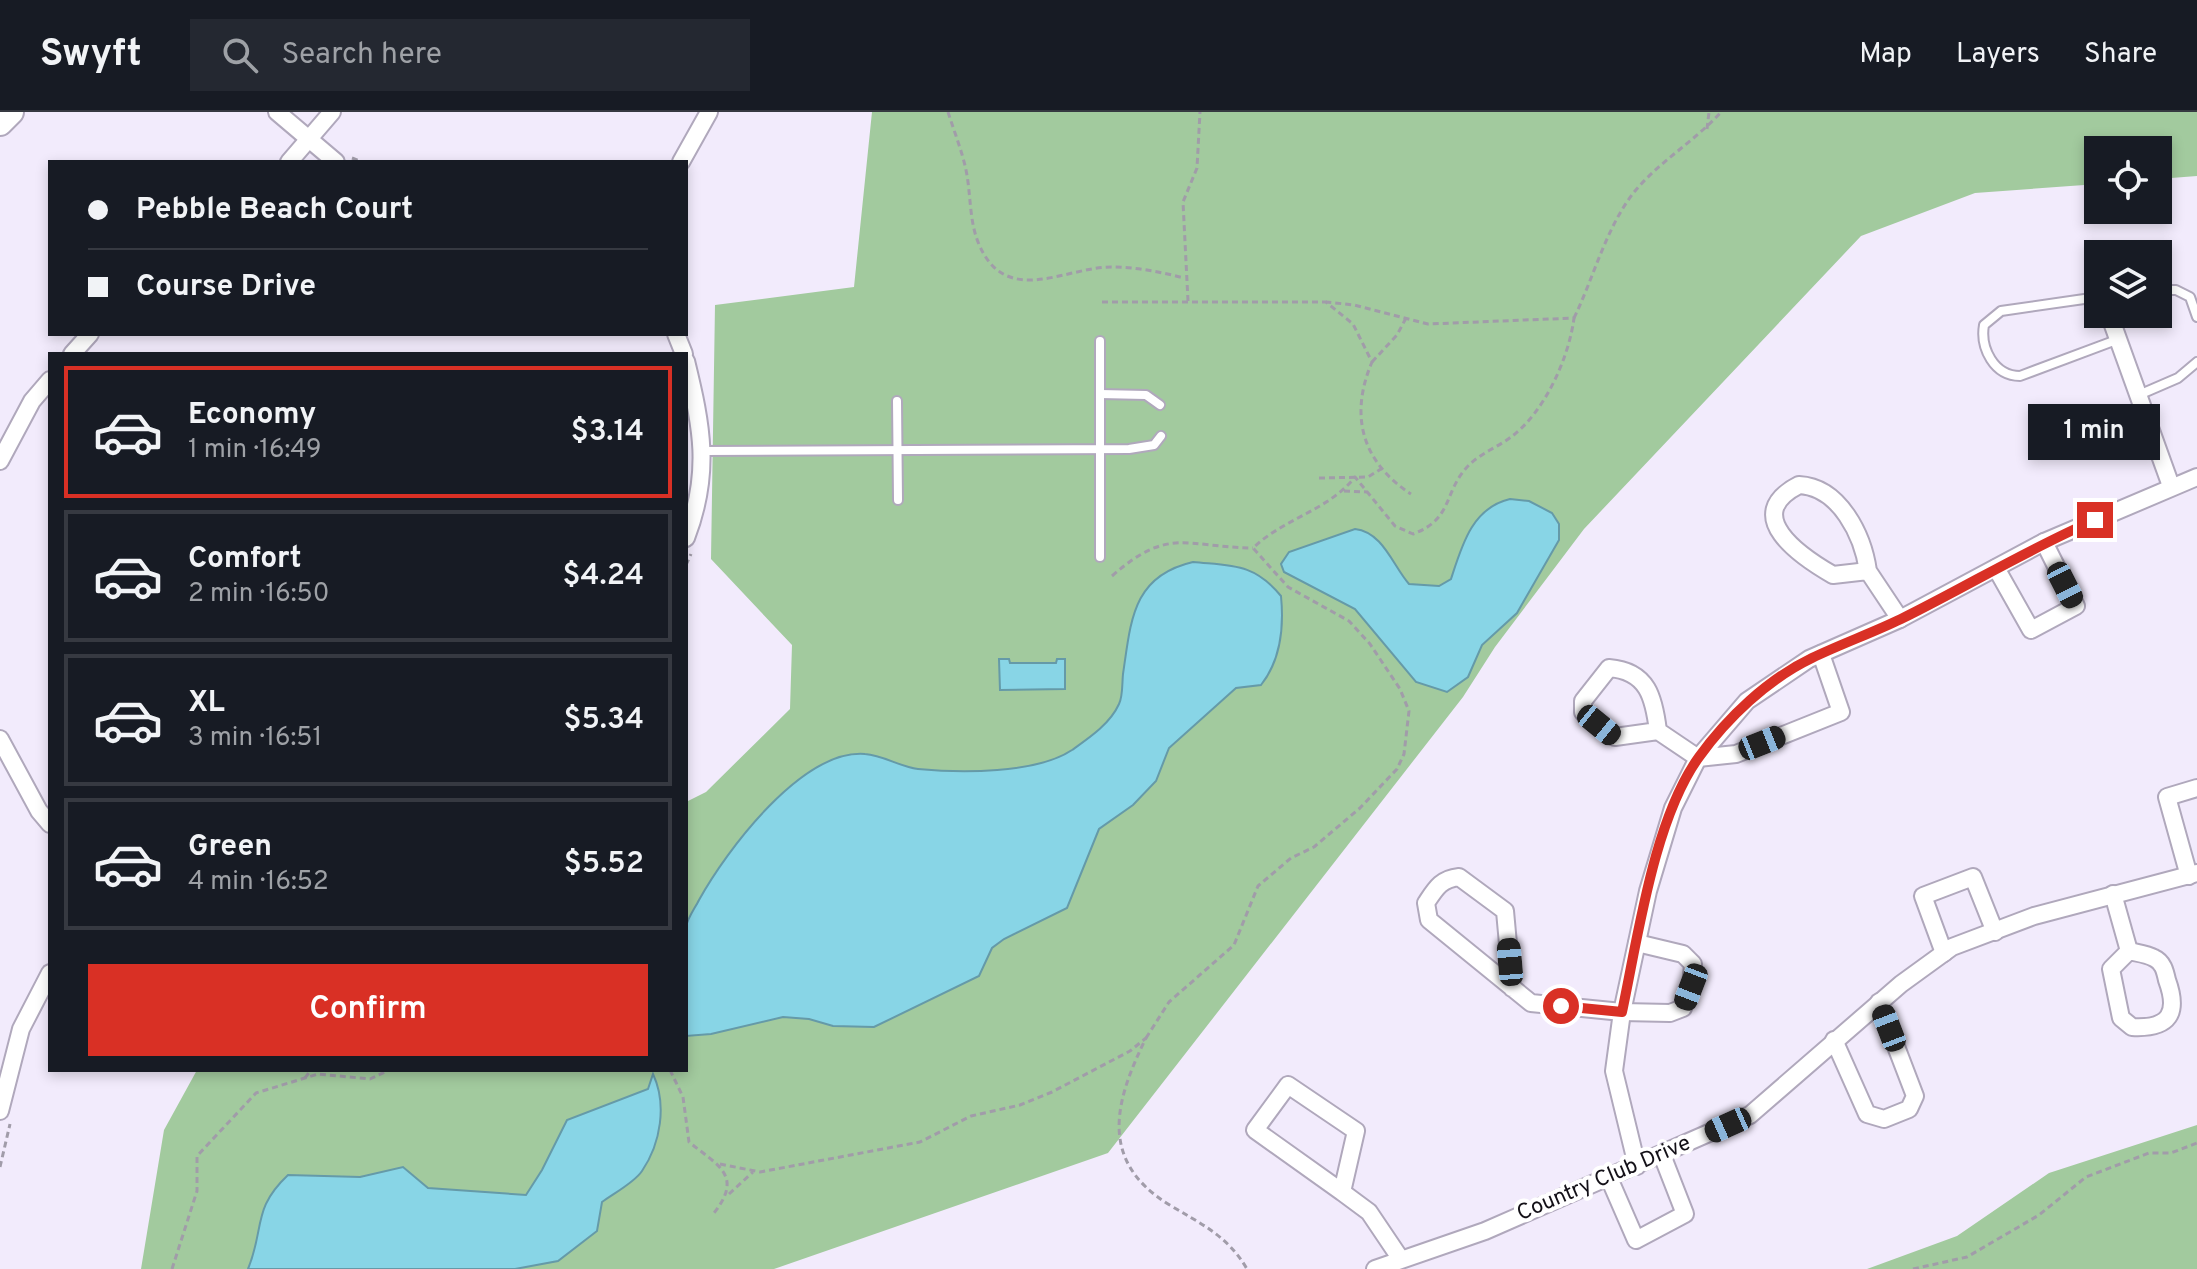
<!DOCTYPE html>
<html lang="en">
<head>
<meta charset="utf-8">
<style>
	body { margin:0; font-family:Overpass,sans-serif; background:#242831; color:#f1f3f6; height:100vh; display:flex; flex-direction:column; font-size:30px; white-space:nowrap }
	* { box-sizing:border-box; margin:0 }
	p { font-size:26px; color:#9ea1a6 }
	.icon { flex:none; width:44px; height:44px; fill:none; stroke:currentColor; stroke-width:2; stroke-linecap:round; stroke-linejoin:round }
	.map { position:relative; flex:1; overflow:hidden }
	.side { position:absolute; left:48px; top:240px; width:640px; height:720px; display:flex; flex-direction:column; background:#171b24; border-radius:0px; box-shadow:0 4px 12px #0003 }
	.side>* { flex:none }
	.guide { position:absolute; left:48px; top:48px; width:640px; height:176px; border-radius:0px; box-shadow:0 4px 12px #0003; display:grid; align-content:center; height:176px; padding:0 40px; background:#171b24 }
	.tools { position:absolute; left:2084px; top:24px; display:grid; gap:16px }
	.tools a { display:grid; place-items:center; width:88px; height:88px; border-radius:0px; background:#171b24; box-shadow:0 4px 12px #0003; font-size:40px }
	.end { position:absolute; width:36px; height:36px; margin:-18px; border:10px solid #d93025; background:#fff; box-shadow:0 0 0 4px #fff }
	.from { border-radius:50% }
	.bubble { position:absolute; height:56px; border-radius:0px; background:#171b24; box-shadow:0 4px 12px #0003; font-size:26px; font-weight:600; line-height:56px; text-align:center }
	.car { position:absolute; width:24px; height:48px; margin:-24px -12px; border-radius:10px; box-shadow:0 0 6px 2px #0007; background:linear-gradient(#222 24%,#8ab4d8 0 40%,#222 0 76%,#8ab4d8 0 86%,#222 0) }
	.guide b { display:flex; align-items:center; gap:28px; height:76px; font-size:30px }
	.guide b+b { border-top:2px solid #363941 }
	.guide i { width:20px; height:20px; background:#f1f3f6 }
	ul { padding:14px 0 0; list-style:none }
	li { display:flex; align-items:center; gap:24px; height:132px; margin:0 16px 12px; padding:0 24px; border:4px solid #363941; border-radius:0px }
	li div { flex:1 }
	li b { display:block; font-size:30px }
	li em { font-style:normal; font-weight:600 }
	li.selected { border-color:#d93025 }
	li>.icon { width:72px; height:72px; stroke-width:1.5 }
	.action { display:flex; gap:16px; margin-top:auto; padding:16px 40px }
	.action a { flex:1; height:92px; border-radius:0px; background:#d93025; color:#fff; font-size:32px; font-weight:600; line-height:92px; text-align:center }
	header { display:flex; align-items:center; gap:48px; box-sizing:border-box; height:112px; padding:0 40px; background:#171b24; border-bottom:2px solid #363941 }
	header strong { font-size:38px }
	nav { display:flex; gap:44px; margin-inline-start:auto; font-size:28px }
	.search { width:560px; height:72px; background:#242831; display:flex; align-items:center; gap:20px; box-sizing:border-box; padding:0 28px; border-radius:0px; color:#9ea1a6; font-size:30px }
	.map>svg:first-child { display:block }
</style>
</head>
<body>
<header>
<strong>Swyft</strong>
<div class="search"><svg class="icon" aria-label="search" viewBox="0 0 24 24"><circle cx="10" cy="10" r="6"/><path d="M15 15l6 6"/></svg>Search here</div>
<nav><a>Map</a><a>Layers</a><a>Share</a></nav>
</header>
<div class="map">
<svg width="2197" height="1157" viewBox="0 0 2197 1157">
	<rect width="100%" height="100%" fill="#f2ebfc"/>
	<g fill="#a2ca9e">
		<polygon points="872,0 2197,0 2197,64 2158,67 2158,38 2098,38 2098,72 1975,81 1861,124 1584,417 1495,535 1463,585 1108,1041 774,1157 141,1157 164,1018 197,958 686,958 686,690 706,680 790,597 792,533 711,447 715,193 854,175"/>
		<polygon points="2197,1013 2197,1157 1867,1157 1957,1124 2049,1061"/>
	</g>
	<g fill="#88d5e6" stroke="#659aa8" stroke-width="2">
		<path d="M 1510,387 L 1529,389 L 1552,401 L 1559,412 L 1559,428 L 1517,501 L 1482,533 L 1468,565 L 1447,580 L 1416,570 L 1355,497 L 1284,460 L 1281,452 L 1289,440 L 1355,417 C 1383,420 1393,454 1409,472 L 1439,474 L 1451,467 C 1462,433 1472,396 1510,387 Z"/>
		<path d="M 1193,450 C 1232,454 1254,451 1281,484 C 1284,515 1281,548 1261,573 L 1236,576 L 1169,636 L 1156,669 L 1133,693 L 1099,717 L 1067,796 L 1004,827 L 992,836 L 979,864 L 874,915 L 833,914 L 809,907 L 783,905 L 711,922 L 686,924 C 686,889 680,849 686,815 C 687,807 695,796 699,788 C 726,739 802,637 865,642 C 883,643 900,655 918,657 C 960,661 1036,662 1072,638 C 1089,626 1110,612 1119,592 C 1123,584 1122,571 1123,562 C 1131,509 1132,464 1193,450 Z"/>
		<polygon points="999,547 1009,547 1010,551 1056,551 1057,547 1065,547 1065,577 1000,578"/>
		<path d="M 653,962 C 667,992 661,1031 642,1059 C 634,1071 614,1081 602,1090 L 597,1119 L 558,1149 L 515,1157 L 248,1157 C 265,1115 252,1097 288,1063 L 360,1065 L 403,1055 L 428,1076 L 526,1083 L 542,1058 L 567,1008 L 648,977 Z"/>
	</g>
	<g fill="none" stroke-linecap="round" stroke-linejoin="round">
		<defs>
			<g id="lane">
				<polyline points="2158,178 2176,178 2190,185 2197,205"/>
				<path d="M 2098,185 L 2001,199 L 1984,213 C 1980,236 1994,264 2020,264 L 2119,227"/>
				<polyline points="1100,229 1100,445"/>
				<polyline points="1100,282 1146,283 1160,293"/>
				<polyline points="2141,282 2178,266 2197,250"/>
				<polyline points="897,289 898,388"/>
				<polyline points="703,339 1129,337 1154,333 1161,324"/>
			</g>
			<g id="street">
				<polyline points="277,0 336,50"/>
				<polyline points="289,50 332,0"/>
				<polyline points="681,50 709,0"/>
				<polyline points="2109,202 2171,374"/>
				<polyline points="676,222 684,242"/>
				<polyline points="72,242 90,222"/>
				<path d="M 686,249 C 702,314 711,361 686,426"/>
				<polyline points="0,349 32,289 50,268"/>
				<polyline points="1996,456 2031,518 2076,494 2044,430"/>
				<path d="M 1868,459 C 1863,424 1840,375 1799,373 C 1740,403 1800,444 1833,463 L 1868,459 L 1900,507"/>
				<path d="M 1658,619 L 1615,625 L 1583,600 L 1583,589 L 1609,556 C 1648,559 1654,586 1658,619 L 1698,646 L 1736,642 L 1841,600 L 1821,542"/>
				<polyline points="0,627 39,699 50,712"/>
				<polyline points="2189,764 2167,685 2197,676"/>
				<path d="M 2113,782 L 2129,839 L 2111,857 L 2121,906 L 2132,915 C 2170,917 2179,901 2167,868 C 2165,859 2163,850 2154,846 C 2147,842 2137,841 2129,839"/>
				<polyline points="1944,841 1923,784 1973,765 1995,820"/>
				<path d="M 1512,876 L 1505,799 L 1459,765 C 1441,767 1436,776 1426,791 L 1429,808 L 1531,891 L 1622,900 L 1670,901 L 1683,896 L 1691,875 L 1693,852 L 1683,842 L 1637,831"/>
				<polyline points="1834,928 1867,1002 1884,1007 1909,997 1915,984 1879,890"/>
				<polyline points="0,999 21,917 50,861"/>
				<polyline points="1637,1054 1614,959 1622,900 1648,779 1673,696 1698,646 1747,589 1809,547 1900,507 2044,430 2197,365"/>
				<polyline points="1609,1066 1636,1128 1685,1102 1662,1043"/>
				<polyline points="1342,1080 1255,1018 1288,973 1356,1019 1342,1080 1369,1100 1400,1146"/>
				<polyline points="1375,1157 1485,1119 1750,1003 1901,872 1952,835 2034,804 2197,761"/>
			</g>
			<polyline id="secondary" points="0,11 11,0"/>
		</defs>
		<use href="#lane" stroke="#b0a8bc" stroke-width="12"/>
		<use href="#street" stroke="#b0a8bc" stroke-width="20"/>
		<use href="#secondary" stroke="#b0a8bc" stroke-width="28"/>
		<g stroke="#a19ca9" stroke-width="3" stroke-dasharray="6 4" stroke-linecap="butt">
			<path d="M 948,0 C 954,19 962,39 966,58 C 971,82 969,107 978,130 C 1005,197 1064,155 1112,155 C 1136,155 1161,160 1184,166"/>
			<polyline points="1707,17 1709,0"/>
			<polyline points="352,46 362,50"/>
			<polyline points="1188,189 1183,90 1197,56 1200,0"/>
			<path d="M 1102,190 L 1326,190 L 1353,212 L 1372,250 C 1349,304 1362,350 1411,382"/>
			<path d="M 1574,206 C 1594,165 1606,115 1635,79 C 1660,49 1695,29 1721,0"/>
			<polyline points="1372,250 1397,223 1406,206"/>
			<polyline points="1319,366 1368,365 1381,357"/>
			<polyline points="1344,379 1367,380"/>
			<polyline points="686,453 691,442"/>
			<path d="M 1112,464 C 1169,414 1185,435 1253,436"/>
			<path d="M 1146,926 L 1169,890 L 1234,833 L 1258,774 L 1291,746 L 1314,735 L 1360,696 L 1397,657 L 1404,642 L 1409,599 L 1400,577 L 1370,532 L 1349,509 L 1288,475 L 1253,436 C 1283,407 1329,398 1355,365 L 1395,414 L 1413,422 C 1454,407 1443,379 1469,353 C 1481,341 1498,335 1511,325 C 1544,301 1569,246 1574,206 L 1428,212 L 1354,193 L 1326,190"/>
			<path d="M 670,958 L 683,985 L 689,1030 C 717,1053 744,1063 714,1101"/>
			<polyline points="305,966 311,958"/>
			<path d="M 720,1052 L 760,1060 L 920,1030 L 971,1004 L 1020,993 L 1052,980 L 1130,939 L 1146,926 C 1115,989 1098,1048 1168,1092 C 1201,1112 1227,1123 1247,1157"/>
			<polyline points="0,1055 10,1012"/>
			<polyline points="729,1082 753,1060"/>
			<polyline points="172,1157 197,1079 197,1044 256,981 318,962 370,967 389,958"/>
			<polyline points="1913,1157 1967,1145 2039,1103 2086,1065 2149,1041 2171,1041 2197,1031"/>
		</g>
		<use href="#lane" stroke="#fff" stroke-width="8"/>
		<use href="#street" stroke="#fff" stroke-width="16"/>
		<use href="#secondary" stroke="#fff" stroke-width="24"/>
	</g>
	<g fill="none" stroke-linecap="round" stroke-linejoin="round">
		<path stroke="#d93025" stroke-width="10" d="M 1561,894 L 1622,900 C 1638,825 1654,707 1699,645 C 1727,606 1768,567 1812,546 C 1841,532 1872,521 1901,507 C 1966,475 2028,437 2095,408"/>
	</g>
	<g text-anchor="middle" dominant-baseline="central" stroke-width="8" stroke-linejoin="round" paint-order="stroke">
		<g font-size="22" fill="#131017" stroke="#fff">
			<text transform="translate(1604 1067) rotate(-23)">Country Club Drive</text>
		</g>
	</g>
</svg>
<div class="tools">
<a><svg class="icon" aria-label="locate" viewBox="0 0 24 24"><circle cx="12" cy="12" r="6"/><path d="M12 2v4M12 18v4M2 12h4M18 12h4"/></svg></a>
<a><svg class="icon" aria-label="layers" viewBox="0 0 24 24"><path d="M12 4l9 5-9 5-9-5zM3 14l9 5 9-5"/></svg></a>
</div>
<i class="end from" style="left:1561px;top:894px"></i>
<i class="end" style="left:2095px;top:408px"></i>
<div class="bubble" style="left:2028px;top:292px;width:132px">1 min</div>
<i class="car" style="left:2065px;top:473px;rotate:153deg"></i>
<i class="car" style="left:1599px;top:613px;rotate:129deg"></i>
<i class="car" style="left:1762px;top:631px;rotate:68deg"></i>
<i class="car" style="left:1510px;top:850px;rotate:355deg"></i>
<i class="car" style="left:1691px;top:875px;rotate:201deg"></i>
<i class="car" style="left:1889px;top:916px;rotate:339deg"></i>
<i class="car" style="left:1728px;top:1013px;rotate:246deg"></i>
<div class="guide">
<b><i class="from"></i>Pebble Beach Court</b>
<b><i></i>Course Drive</b>
</div>
<section class="side">
<ul>
<li class="selected"><svg class="icon" aria-label="car" viewBox="0 0 24 24"><path d="M5 17H2v-5l4-1 3-4h7l3 4 3 1v5h-3M9 17h6M6 11h13"/><circle cx="7" cy="17" r="2"/><circle cx="17" cy="17" r="2"/></svg><div><b>Economy</b><p>1 min · 16:49</p></div><em>$3.14</em></li>
<li><svg class="icon" aria-label="car" viewBox="0 0 24 24"><path d="M5 17H2v-5l4-1 3-4h7l3 4 3 1v5h-3M9 17h6M6 11h13"/><circle cx="7" cy="17" r="2"/><circle cx="17" cy="17" r="2"/></svg><div><b>Comfort</b><p>2 min · 16:50</p></div><em>$4.24</em></li>
<li><svg class="icon" aria-label="car" viewBox="0 0 24 24"><path d="M5 17H2v-5l4-1 3-4h7l3 4 3 1v5h-3M9 17h6M6 11h13"/><circle cx="7" cy="17" r="2"/><circle cx="17" cy="17" r="2"/></svg><div><b>XL</b><p>3 min · 16:51</p></div><em>$5.34</em></li>
<li><svg class="icon" aria-label="car" viewBox="0 0 24 24"><path d="M5 17H2v-5l4-1 3-4h7l3 4 3 1v5h-3M9 17h6M6 11h13"/><circle cx="7" cy="17" r="2"/><circle cx="17" cy="17" r="2"/></svg><div><b>Green</b><p>4 min · 16:52</p></div><em>$5.52</em></li>
</ul>
<div class="action"><a>Confirm</a></div>
</section>
</div>
</body>
</html>
